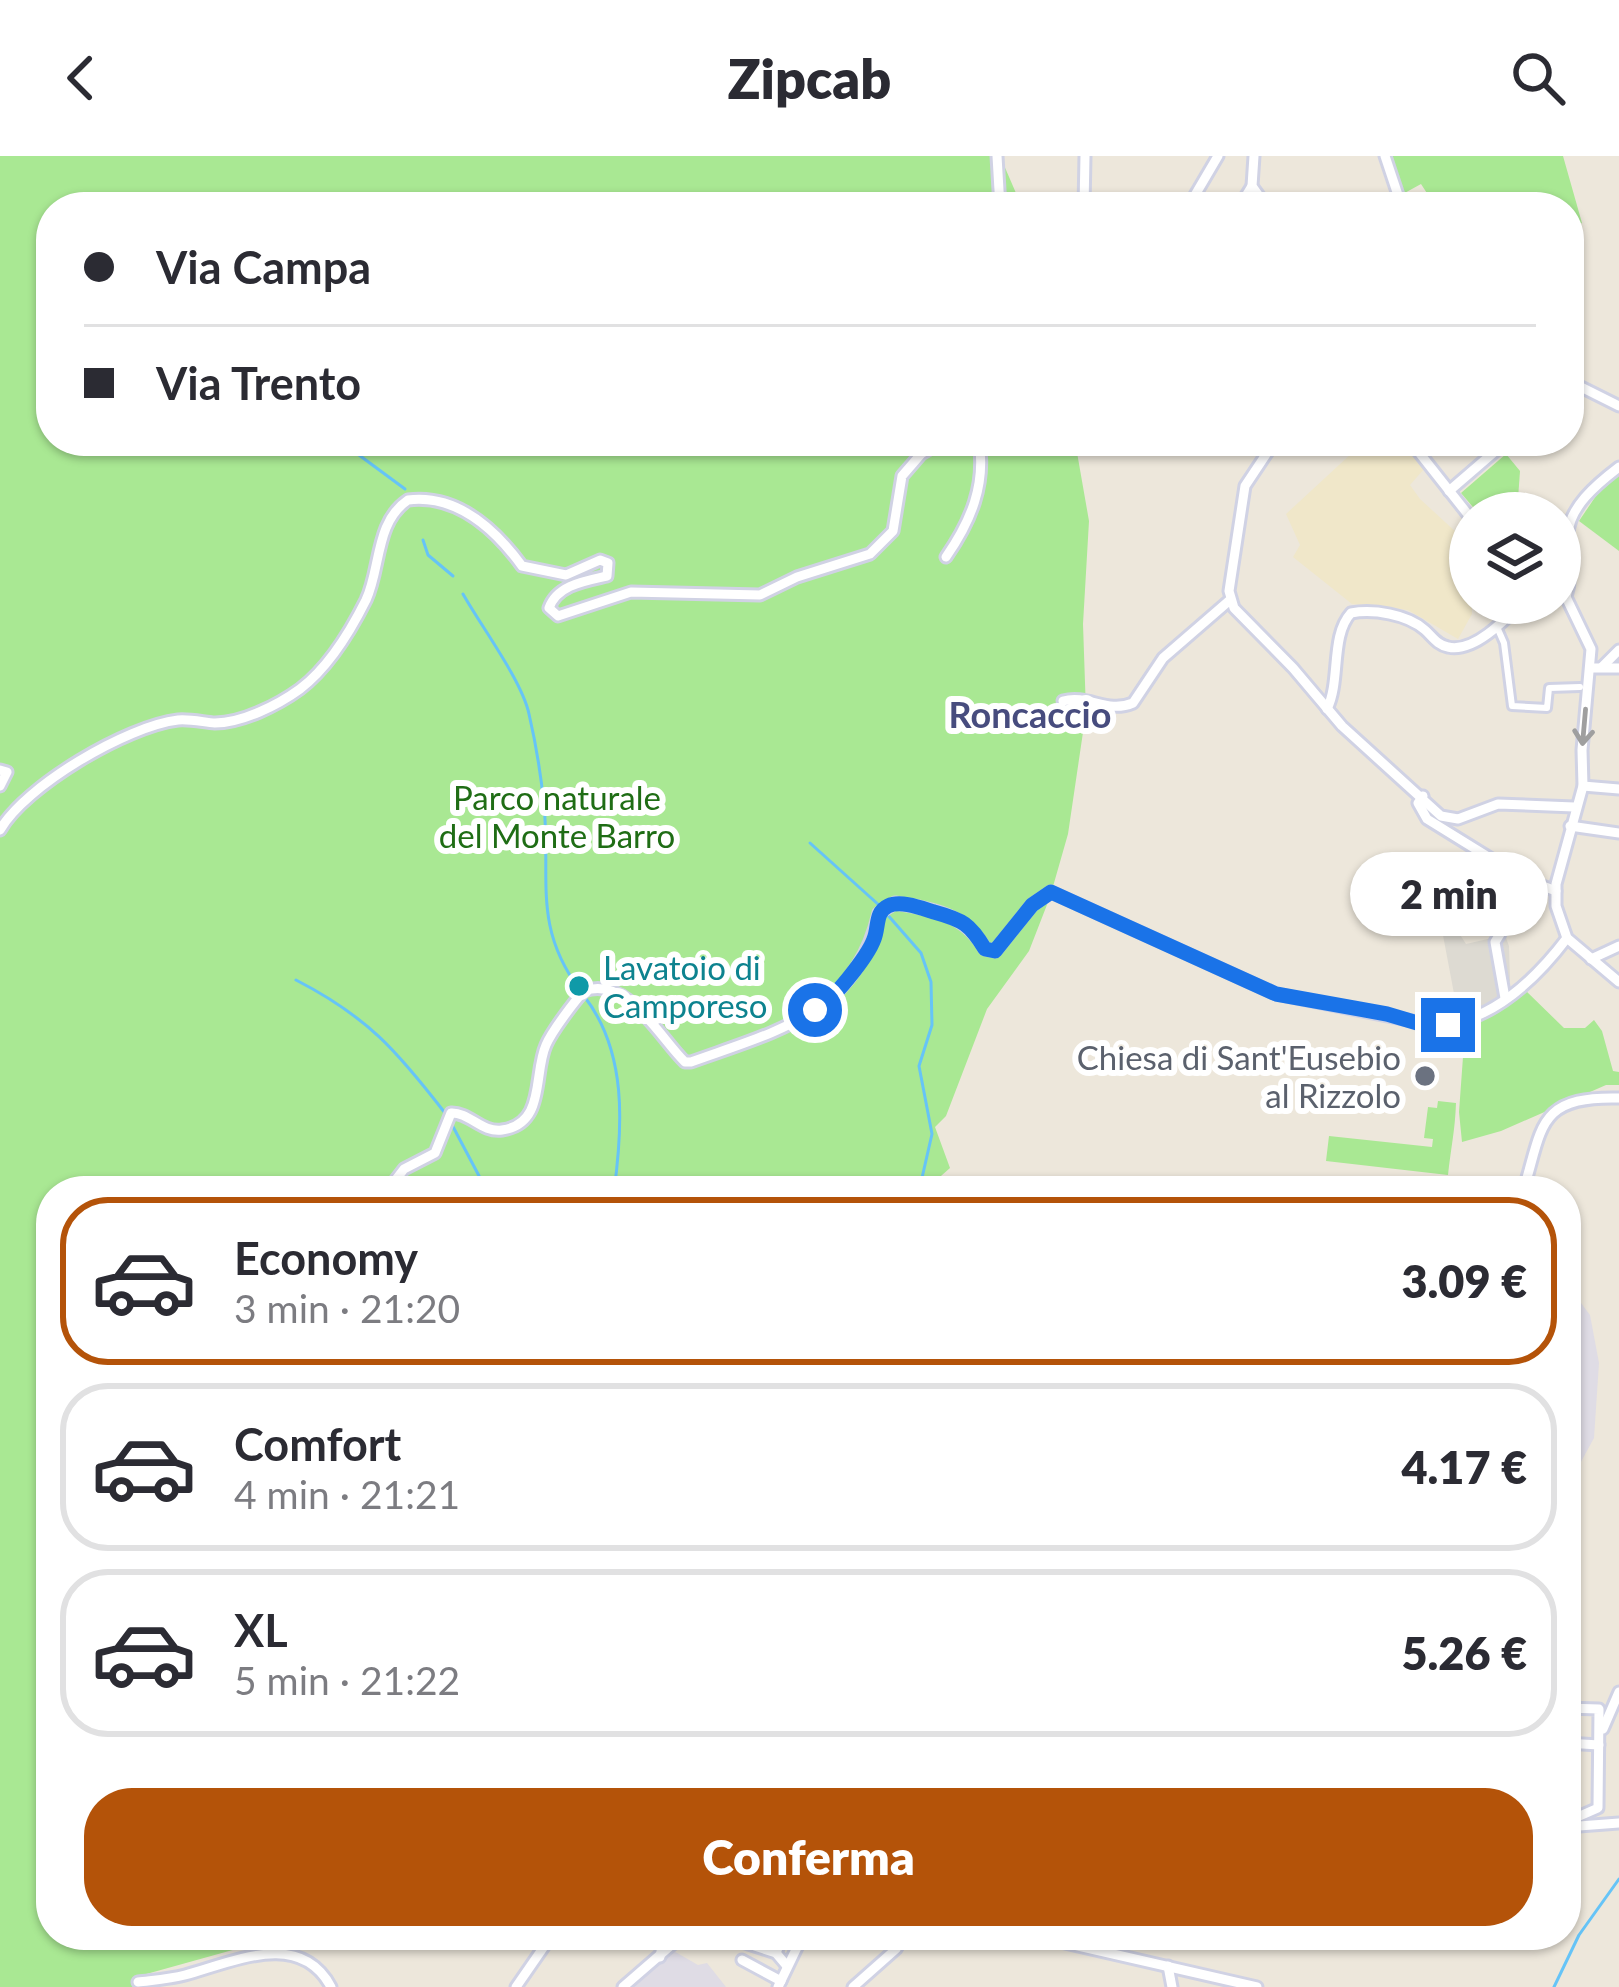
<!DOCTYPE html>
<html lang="it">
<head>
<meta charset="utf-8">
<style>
	body { margin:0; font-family:Lato,sans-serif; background:#f2f2f3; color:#2b2b33; height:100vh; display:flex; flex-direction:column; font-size:45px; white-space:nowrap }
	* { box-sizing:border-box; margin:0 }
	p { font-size:39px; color:#7c7c81 }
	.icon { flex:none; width:66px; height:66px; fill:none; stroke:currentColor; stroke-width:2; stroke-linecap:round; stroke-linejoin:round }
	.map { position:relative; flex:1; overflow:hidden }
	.details { position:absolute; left:36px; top:1020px; width:1545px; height:774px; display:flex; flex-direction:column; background:#fff; border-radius:48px; box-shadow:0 3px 9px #0004 }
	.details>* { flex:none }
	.guide { position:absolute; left:36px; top:36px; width:1548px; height:264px; border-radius:48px; box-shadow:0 3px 9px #0004; display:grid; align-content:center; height:264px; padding:0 48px; background:#fff }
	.tools { position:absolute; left:1449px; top:336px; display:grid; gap:24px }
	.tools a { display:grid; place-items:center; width:132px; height:132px; border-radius:50%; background:#fff; box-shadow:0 3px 9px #0004; font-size:60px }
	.end { position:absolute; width:54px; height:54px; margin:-27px; border:15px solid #1a73e8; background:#fff; box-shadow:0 0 0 6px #fff }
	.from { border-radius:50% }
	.bubble { position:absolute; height:84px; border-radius:42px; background:#fff; box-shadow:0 3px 9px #0004; font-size:39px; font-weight:800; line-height:84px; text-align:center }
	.guide b { display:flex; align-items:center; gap:42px; height:114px; font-size:45px }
	.guide b+b { border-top:3px solid #e1e1e2 }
	.guide i { width:30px; height:30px; background:#2b2b33 }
	ul { padding:21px 0 0; list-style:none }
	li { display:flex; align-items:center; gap:36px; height:168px; margin:0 24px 18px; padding:0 24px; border:6px solid #e1e1e2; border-radius:48px }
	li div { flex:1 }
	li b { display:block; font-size:45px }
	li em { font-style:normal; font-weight:800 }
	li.on { border-color:#b45309 }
	li>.icon { width:108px; height:108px; stroke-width:1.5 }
	.button { display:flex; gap:24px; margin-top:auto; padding:24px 48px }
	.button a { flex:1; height:138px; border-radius:48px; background:#b45309; color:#fff; font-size:48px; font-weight:800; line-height:138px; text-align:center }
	header { display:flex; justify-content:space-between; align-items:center; height:156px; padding:0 48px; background:#fff; font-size:54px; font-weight:800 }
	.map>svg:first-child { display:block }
</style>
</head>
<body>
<header><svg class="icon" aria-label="back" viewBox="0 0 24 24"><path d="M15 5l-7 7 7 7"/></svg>Zipcab<svg class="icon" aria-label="search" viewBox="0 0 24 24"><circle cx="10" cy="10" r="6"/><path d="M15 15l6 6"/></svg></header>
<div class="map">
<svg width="1619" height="1831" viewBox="0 0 1619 1831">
	<rect width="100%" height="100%" fill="#ede7db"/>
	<g fill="#dfdce5">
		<polygon points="1566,1127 1590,1159 1599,1207 1594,1282 1576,1315 1566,1323"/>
		<polygon points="672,1794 698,1809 707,1807 726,1831 634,1831"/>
	</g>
	<polygon fill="#f0e7c9" points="1365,285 1400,285 1424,313 1410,329 1420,343 1470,389 1472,458 1458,483 1408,454 1352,448 1293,401 1300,389 1286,358"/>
	<g fill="#a9e893">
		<polygon points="0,0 1000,0 1022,51 51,51 51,285 1075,285 1089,365 1083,468 1086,556 1068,678 1050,741 1029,795 987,853 946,960 935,971 950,1012 924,1035 51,1035 51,1779 270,1779 272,1783 132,1822 133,1831 0,1831"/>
		<polygon points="1392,0 1563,0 1582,67 1569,72 1569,51 1436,51 1421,28 1401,39"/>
		<polygon points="1506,298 1520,315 1517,357 1478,357 1461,337"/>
		<polygon points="1619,316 1619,395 1579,365 1602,331"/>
		<polygon points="1525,834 1564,872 1585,872 1594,864 1602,875 1613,915 1619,916 1619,929 1606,929 1501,975 1462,986 1459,956 1463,901 1468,898 1460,870"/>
		<path d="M 1438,945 L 1456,947 C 1455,975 1451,991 1448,1019 L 1326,1005 L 1329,980 L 1432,991 L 1433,983 L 1424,982 L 1428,951 L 1437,952 Z"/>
	</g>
	<polygon fill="#dddad2" points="1455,771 1466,788 1505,779 1509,790 1510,825 1501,839 1459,865 1467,894 1445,891 1441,899 1439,867 1459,864 1442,774"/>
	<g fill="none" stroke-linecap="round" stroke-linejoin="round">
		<g stroke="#66c4f7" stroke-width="3">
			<polyline points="340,285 405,333"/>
			<polyline points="423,384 428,399 453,420"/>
			<path d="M 463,438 C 481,470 522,525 529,558 C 536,588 541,620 544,649 C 551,722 532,770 580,834"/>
			<polyline points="810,687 880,750"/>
			<polyline points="886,757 921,797 931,826 932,869 919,910 932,978 919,1035"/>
			<path d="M 296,824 C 368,861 397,895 445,957"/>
			<path d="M 584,840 C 627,895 623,969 614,1035"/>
			<polyline points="450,965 487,1035"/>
			<polyline points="1554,1831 1579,1779 1619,1723"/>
		</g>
		<defs>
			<polyline id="pedestrian" points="1497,471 1504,487 1512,550 1547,552 1549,532 1580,531"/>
			<g id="minor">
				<polyline points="997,0 1000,51"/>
				<polyline points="1254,0 1252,30 1267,51"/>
				<polyline points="1385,0 1402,51"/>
				<polyline points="1084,51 1085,0"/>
				<polyline points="1188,51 1218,0"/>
				<polyline points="1239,51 1252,30"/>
				<polyline points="1569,225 1619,250"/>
				<polyline points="1275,285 1245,330 1229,435 1234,452 1293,512 1342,570 1441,660 1458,663 1498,648 1574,651"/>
				<polyline points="1410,285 1470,361"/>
				<polyline points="1449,335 1507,285"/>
				<path d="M 946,401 C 971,365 986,329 979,285"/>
				<polyline points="1566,441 1591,493 1582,594 1583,630 1556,728 1556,750 1567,782 1619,826"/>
				<path d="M 1566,441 C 1573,419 1568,404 1568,381 C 1567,352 1598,327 1619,311"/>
				<polyline points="1602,511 1619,494"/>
				<polyline points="1590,512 1619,512"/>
				<path d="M 1063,545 C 1088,538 1107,558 1133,547 L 1163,502 L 1230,444"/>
				<path d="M 1327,553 C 1341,525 1330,480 1351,457 C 1373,453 1407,458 1425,474 C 1432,480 1437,489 1448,491 C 1474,497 1505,464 1521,447"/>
				<polyline points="0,614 7,616 0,630"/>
				<polyline points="1583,630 1619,633"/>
				<polyline points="1423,640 1418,647 1427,663 1524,723 1556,735"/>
				<polyline points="1570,670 1619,677"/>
				<path d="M 0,674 C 25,630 127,570 178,564 C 190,563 203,566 215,567 C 242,567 278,549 300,533 C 329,511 350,476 366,444 C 381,412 375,366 408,344 C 457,338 495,373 522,410 L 566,419 L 600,404 L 608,407 L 607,420 C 585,425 557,429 549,452 L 558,460 L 631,436 L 760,439 L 797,421 L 870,398 L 893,375 L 902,320 L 921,298 L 943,285"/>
				<polyline points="1493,704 1488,740 1500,778 1495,786 1505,842"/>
				<polyline points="1591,803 1619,790"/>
				<path d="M 387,1035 L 404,1013 L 435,997 L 451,957 C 469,956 482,977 502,974 C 546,968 533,918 546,889 C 552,875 574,846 584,835 C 627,819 660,882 685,906 L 691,906 C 777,875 856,858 879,757 L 895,747 C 933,753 965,758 985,793 L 995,795 L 1032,749 L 1051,736 L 1276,838 L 1438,870 C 1492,865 1536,823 1567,782"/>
				<path d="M 1523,1035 C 1543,972 1536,940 1619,942"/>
				<polyline points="1566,1552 1599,1553 1598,1652 1566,1666"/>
				<polyline points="1603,1573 1619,1536"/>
				<polyline points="1566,1587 1599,1589"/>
				<polyline points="1566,1671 1619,1667"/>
				<polyline points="721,1779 776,1797 787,1810"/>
				<polyline points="1030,1779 1257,1831"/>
				<polyline points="863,1781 864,1779"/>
				<polyline points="776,1797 783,1779"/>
				<polyline points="660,1801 664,1779"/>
				<polyline points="742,1804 781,1825"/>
				<polyline points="1168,1810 1172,1831"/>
				<path d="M 138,1826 C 154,1824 170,1823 185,1819 C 233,1806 300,1773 331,1831"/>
				<polyline points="516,1831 552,1779"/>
				<polyline points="623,1831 683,1779"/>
				<polyline points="778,1831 803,1779"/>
				<polyline points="853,1831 896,1793 904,1779"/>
			</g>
		</defs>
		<use href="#pedestrian" stroke="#d0d2e4" stroke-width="12"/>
		<use href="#minor" stroke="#d0d2e4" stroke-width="15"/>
		<use href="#pedestrian" stroke="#fff" stroke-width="6"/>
		<use href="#minor" stroke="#fff" stroke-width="9"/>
	</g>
	<defs><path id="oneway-shaft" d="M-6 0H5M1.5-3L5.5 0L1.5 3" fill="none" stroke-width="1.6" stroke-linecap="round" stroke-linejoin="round" transform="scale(3)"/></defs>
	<use stroke="#9f9f9f" href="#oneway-shaft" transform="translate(1584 571) rotate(95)"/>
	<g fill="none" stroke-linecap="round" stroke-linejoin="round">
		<path stroke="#1a73e8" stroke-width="15" d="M 815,854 C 832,846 868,800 874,783 C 879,771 875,756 888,750 C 901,744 921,752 934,756 C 963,764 970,768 985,793 L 995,795 L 1032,749 L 1051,736 L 1276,838 L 1387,858 L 1424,869 L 1448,869"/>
	</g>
	<circle fill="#0f9aa8" stroke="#fff" stroke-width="4.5" cx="579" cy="830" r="12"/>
	<circle fill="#6b7280" stroke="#fff" stroke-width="4.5" cx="1425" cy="920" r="12"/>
	<g text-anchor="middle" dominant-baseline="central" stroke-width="12" stroke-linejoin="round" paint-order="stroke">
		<g font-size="33" fill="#1f6d15" stroke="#fff">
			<text x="557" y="641">Parco naturale<tspan x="557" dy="38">del Monte Barro</tspan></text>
		</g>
		<g font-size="33" fill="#0d838f" stroke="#fff" text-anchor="start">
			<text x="603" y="811">Lavatoio di<tspan x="603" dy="38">Camporeso</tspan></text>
		</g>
		<g font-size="33" fill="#5b616d" stroke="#fff" text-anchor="end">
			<text x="1401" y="901">Chiesa di Sant'Eusebio<tspan x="1401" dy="38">al Rizzolo</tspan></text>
		</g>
		<g font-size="36" font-weight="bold" fill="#474c7e" stroke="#fff">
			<text x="1030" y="558">Roncaccio</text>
		</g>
	</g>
</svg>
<div class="tools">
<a><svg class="icon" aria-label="layers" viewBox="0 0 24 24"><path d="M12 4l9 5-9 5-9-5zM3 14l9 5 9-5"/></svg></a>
</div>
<i class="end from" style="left:815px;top:854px"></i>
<i class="end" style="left:1448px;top:869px"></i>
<div class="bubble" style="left:1350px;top:696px;width:198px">2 min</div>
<div class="guide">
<b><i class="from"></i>Via Campa</b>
<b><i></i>Via Trento</b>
</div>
<section class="details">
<ul>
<li class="on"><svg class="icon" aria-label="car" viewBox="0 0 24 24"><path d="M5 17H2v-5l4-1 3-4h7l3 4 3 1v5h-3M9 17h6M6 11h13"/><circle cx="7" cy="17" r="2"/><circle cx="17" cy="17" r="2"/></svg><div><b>Economy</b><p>3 min · 21:20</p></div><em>3.09 €</em></li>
<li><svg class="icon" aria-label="car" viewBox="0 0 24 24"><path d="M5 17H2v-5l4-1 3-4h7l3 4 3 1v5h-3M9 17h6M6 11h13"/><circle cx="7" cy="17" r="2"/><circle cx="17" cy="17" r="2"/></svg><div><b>Comfort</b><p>4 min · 21:21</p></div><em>4.17 €</em></li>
<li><svg class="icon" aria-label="car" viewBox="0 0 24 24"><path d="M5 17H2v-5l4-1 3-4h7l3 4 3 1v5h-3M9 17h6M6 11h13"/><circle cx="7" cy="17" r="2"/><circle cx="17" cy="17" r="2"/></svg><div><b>XL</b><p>5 min · 21:22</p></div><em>5.26 €</em></li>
</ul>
<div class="button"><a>Conferma</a></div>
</section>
</div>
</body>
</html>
